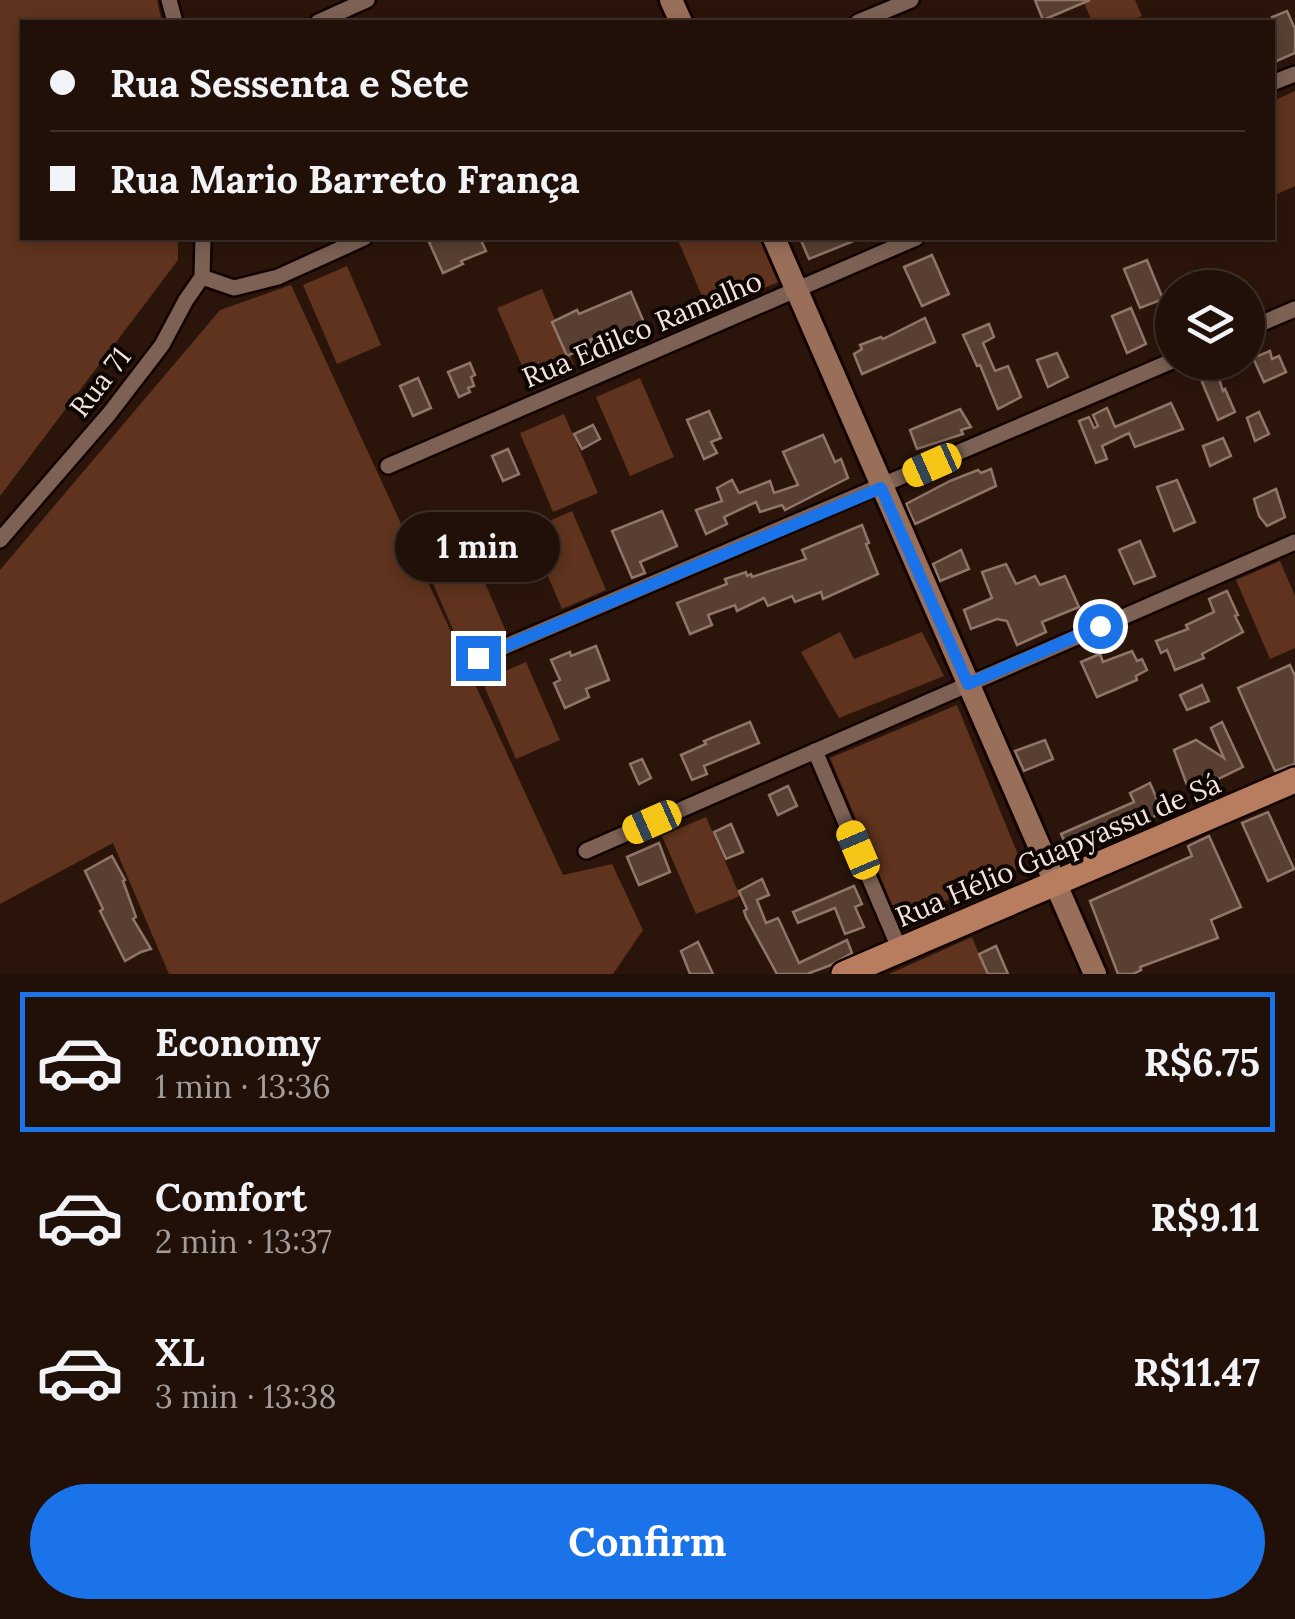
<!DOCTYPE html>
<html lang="en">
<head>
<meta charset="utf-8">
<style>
	body { margin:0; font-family:Lora,serif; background:#2d1e16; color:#f1f3f6; height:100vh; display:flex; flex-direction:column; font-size:38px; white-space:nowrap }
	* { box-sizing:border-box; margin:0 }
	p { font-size:32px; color:#a29d9c }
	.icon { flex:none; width:55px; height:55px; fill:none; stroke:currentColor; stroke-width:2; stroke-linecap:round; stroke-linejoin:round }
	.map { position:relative; height:974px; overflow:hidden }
	.drawer { display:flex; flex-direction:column; background:#201008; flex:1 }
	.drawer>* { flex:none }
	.top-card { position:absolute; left:20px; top:20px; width:1255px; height:220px; border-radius:0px; box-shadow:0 5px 15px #0003,0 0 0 2px #3d3029; display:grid; align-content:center; height:220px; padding:0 30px; background:#201008 }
	.controls { position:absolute; left:1155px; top:270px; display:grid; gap:20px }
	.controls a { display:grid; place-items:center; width:110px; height:110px; border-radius:50%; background:#201008; box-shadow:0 5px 15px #0003,0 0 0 2px #3d3029; font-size:50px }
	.end { position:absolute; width:45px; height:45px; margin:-22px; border:12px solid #1a73e8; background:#fff; box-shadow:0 0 0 5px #fff }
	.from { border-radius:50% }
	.bubble { position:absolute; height:70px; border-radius:35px; background:#201008; box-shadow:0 5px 15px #0003,0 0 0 2px #3d3029; font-size:32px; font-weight:800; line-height:70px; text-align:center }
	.car { position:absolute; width:30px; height:60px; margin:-30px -15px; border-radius:12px; box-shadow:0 0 8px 2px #0007; background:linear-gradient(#f5c518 24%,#345 0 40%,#f5c518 0 76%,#345 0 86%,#f5c518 0) }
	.top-card b { display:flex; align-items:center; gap:35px; height:95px; font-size:38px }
	.top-card b+b { border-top:2px solid #3d3029 }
	.top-card i { width:25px; height:25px; background:#f1f3f6 }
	ul { padding:18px 0 0; list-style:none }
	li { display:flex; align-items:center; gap:30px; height:140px; margin:0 20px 15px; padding:0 10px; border:5px solid transparent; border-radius:0px }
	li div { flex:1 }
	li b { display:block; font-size:38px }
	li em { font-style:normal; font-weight:800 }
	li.active { border-color:#1a73e8 }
	li>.icon { width:90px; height:90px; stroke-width:1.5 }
	.cta { display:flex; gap:20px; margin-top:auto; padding:20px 30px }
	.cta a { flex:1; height:115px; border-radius:60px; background:#1a73e8; color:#fff; font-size:40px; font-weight:800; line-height:115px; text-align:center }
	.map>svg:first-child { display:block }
</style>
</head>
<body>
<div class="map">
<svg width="1295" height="974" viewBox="0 0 1295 974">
	<rect width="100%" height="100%" fill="#2b150a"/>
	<g fill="#5f331d">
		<polygon points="0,0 157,0 162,22 22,22 22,238 178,238 178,260 0,496"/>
		<polygon points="1083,0 1135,0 1142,16 1128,22 1092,22"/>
		<polygon points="1295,91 1295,186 1273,196 1273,101"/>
		<polygon points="677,238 760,238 779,282 708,310"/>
		<polygon points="347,266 381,345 337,364 303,285"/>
		<polygon points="291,285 563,875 612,864 643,930 613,974 169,974 113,843 0,904 0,570 220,310"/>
		<polygon points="542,289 575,368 531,387 497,308"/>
		<polygon points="640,378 674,457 630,476 596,397"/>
		<polygon points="564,414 598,493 553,512 520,433"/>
		<polygon points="572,511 606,590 562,609 528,530"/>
		<polygon points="473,555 507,634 463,653 429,574"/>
		<polygon points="1280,561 1295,596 1295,648 1270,659 1236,580"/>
		<polygon points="840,632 854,659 922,632 944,676 839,718 801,652"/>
		<polygon points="526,662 560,740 516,759 482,681"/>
		<polygon points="957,705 1023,867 899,921 830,758"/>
		<polygon points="706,817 740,896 696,914 662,836"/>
		<polygon points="972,937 987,974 889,974"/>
	</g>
	<g fill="#583f32" stroke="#917568" stroke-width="2.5">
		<polygon points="1035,0 1090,0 1043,20"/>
		<polygon points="1287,11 1295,29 1295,53 1272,63 1272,17"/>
		<polygon points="441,238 480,238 486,251 461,261 463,264 443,273 429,242"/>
		<polygon points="800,238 861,238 809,259"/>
		<polygon points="932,255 949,294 922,306 904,267"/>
		<polygon points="1147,260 1163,299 1140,308 1124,269"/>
		<polygon points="631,292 648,332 620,343 614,330 590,340 592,344 567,356 552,322 577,310 579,314"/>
		<polygon points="1131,308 1146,344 1127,353 1112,316"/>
		<polygon points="925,318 935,342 862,374 854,354 862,349 860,345 881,337 883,339"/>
		<polygon points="989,324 994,337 983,343 995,371 1008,366 1021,397 998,409 980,365 977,366 963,335"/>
		<polygon points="1270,351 1272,359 1279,356 1286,372 1264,382 1253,358"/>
		<polygon points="1057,353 1068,377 1048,387 1037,360"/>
		<polygon points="470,363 475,375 471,377 474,386 468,388 470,392 459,397 448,372"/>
		<polygon points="1218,376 1223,391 1225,389 1235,412 1218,420 1202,382"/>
		<polygon points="418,378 431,408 413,416 400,386"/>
		<polygon points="1171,403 1183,429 1135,447 1129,433 1102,446 1107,459 1096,463 1079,421 1089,417 1094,428 1098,426 1093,415 1107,408 1115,427"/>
		<polygon points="960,409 971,427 961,430 963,434 917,449 910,430"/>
		<polygon points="709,411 721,438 711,442 717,453 704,459 687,420"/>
		<polygon points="1259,412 1269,434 1255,441 1247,418"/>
		<polygon points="593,425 600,439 582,449 574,434"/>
		<polygon points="823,435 835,462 841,459 848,478 785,510 782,505 760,512 756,502 724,517 727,524 706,534 696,510 722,501 717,488 732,480 739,493 770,481 774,493 798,485 783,452"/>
		<polygon points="1223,438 1231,456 1210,466 1203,446"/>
		<polygon points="508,449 519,474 503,481 492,456"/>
		<polygon points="991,469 996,486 915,524 906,504 950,481 978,470 981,473"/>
		<polygon points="1177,480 1195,522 1174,531 1157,487"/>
		<polygon points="1276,489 1285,517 1267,526 1259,516 1254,499"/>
		<polygon points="662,511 677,546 640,562 645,573 632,578 612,531"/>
		<polygon points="862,525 869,543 866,544 878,574 823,599 821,592 795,602 792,596 768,606 764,598 737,611 735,605 708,615 712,625 690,634 677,603 727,584 725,579 746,572 747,576 751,574 752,577 806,559 802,550"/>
		<polygon points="1140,541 1155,576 1134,584 1119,550"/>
		<polygon points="961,550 969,569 940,581 933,564"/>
		<polygon points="1006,564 1016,584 1035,576 1040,585 1065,576 1079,607 1042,622 1046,632 1017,645 1007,621 997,619 971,629 964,610 992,598 982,572"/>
		<polygon points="1227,591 1238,615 1235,616 1243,632 1202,654 1204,658 1175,670 1167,650 1161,653 1156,641 1188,629 1186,625 1214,612 1209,599"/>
		<polygon points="596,646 609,680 586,689 589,697 565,708 554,683 560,680 551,660 570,652 571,656"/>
		<polygon points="1132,651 1137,661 1142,659 1147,670 1136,676 1137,680 1097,697 1081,662 1100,654 1103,662"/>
		<polygon points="1290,665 1295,676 1295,764 1275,771 1238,688"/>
		<polygon points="1202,685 1209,701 1187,710 1180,695"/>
		<polygon points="750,722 759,743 704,766 707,774 692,780 681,755 706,744 704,741"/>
		<polygon points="1222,722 1243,767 1218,779 1224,793 1210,799 1202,783 1188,788 1174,750 1196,740 1224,758 1211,728"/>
		<polygon points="1045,740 1053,759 1024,771 1015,751"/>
		<polygon points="642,759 651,778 639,784 630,764"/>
		<polygon points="1150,783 1160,806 1156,808 1160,814 1142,822 1141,819 1099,839 1097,836 1067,847 1061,834 1134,802 1130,793"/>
		<polygon points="788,786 797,806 778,815 769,795"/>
		<polygon points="1268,812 1294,869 1268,881 1242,823"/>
		<polygon points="731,824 743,852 726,859 714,832"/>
		<polygon points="1209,836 1241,907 1211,920 1218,938 1140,967 1141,970 1133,974 1118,974 1090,901 1192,856 1188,846"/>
		<polygon points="659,843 670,872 639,885 627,857"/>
		<polygon points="112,856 125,880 123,881 136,917 133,919 151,949 141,952 125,961 100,911 103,909 85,871"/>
		<polygon points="762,879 769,895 757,900 766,923 778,918 799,963 847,940 852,953 831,965 807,974 777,974 746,917 744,911 747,909 739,891"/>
		<polygon points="854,886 862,904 855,907 864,927 845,934 835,908 798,923 793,912"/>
		<polygon points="698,942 713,974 690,974 681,951"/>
		<polygon points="996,946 1008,974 988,974 979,954"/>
	</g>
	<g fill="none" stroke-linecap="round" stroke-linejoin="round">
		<defs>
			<g id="street">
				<polyline points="169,0 175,22"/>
				<polyline points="318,22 367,0"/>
				<polyline points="858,22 911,0"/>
				<polyline points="1272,83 1295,74"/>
				<polyline points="202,277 234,288 278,277 364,238"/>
				<polyline points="1248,329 1295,309"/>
				<polyline points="388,466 916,238"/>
				<polyline points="0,540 109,414 162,345 186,300 202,277 203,238"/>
				<polyline points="478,658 1172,361"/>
				<polyline points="815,751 900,950"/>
				<polyline points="586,851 1295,542"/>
			</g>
			<g id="secondary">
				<polyline points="671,0 681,22"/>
				<polyline points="774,238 1095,974"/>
			</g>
			<polyline id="primary" points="844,974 1295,780"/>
		</defs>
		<use href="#street" stroke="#120200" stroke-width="20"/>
		<use href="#secondary" stroke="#120200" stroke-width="28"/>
		<use href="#primary" stroke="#120200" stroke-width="30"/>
		<use href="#street" stroke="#7c6154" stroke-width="15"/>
		<use href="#secondary" stroke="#9a6f59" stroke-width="22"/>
		<use href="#primary" stroke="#b87d5f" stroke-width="25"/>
	</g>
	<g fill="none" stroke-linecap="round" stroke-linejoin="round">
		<polyline stroke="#1a73e8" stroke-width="12" points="478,658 881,488 968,684 1100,626"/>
	</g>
	<g text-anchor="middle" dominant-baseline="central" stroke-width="8" stroke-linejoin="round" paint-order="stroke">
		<g font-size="28" fill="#f4e4dc" stroke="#0d0502">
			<text transform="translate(642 329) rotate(-23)">Rua Edilco Ramalho</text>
			<text transform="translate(100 382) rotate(-52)">Rua 71</text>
			<text transform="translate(1058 850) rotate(-23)">Rua Hélio Guapyassu de Sá</text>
		</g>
	</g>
</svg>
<div class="controls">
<a><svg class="icon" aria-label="layers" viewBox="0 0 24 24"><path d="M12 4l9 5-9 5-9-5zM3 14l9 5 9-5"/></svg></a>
</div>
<i class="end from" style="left:1100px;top:626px"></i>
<i class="end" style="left:478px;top:658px"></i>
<div class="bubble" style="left:395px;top:512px;width:165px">1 min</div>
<i class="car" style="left:932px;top:465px;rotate:246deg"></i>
<i class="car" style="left:652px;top:822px;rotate:246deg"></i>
<i class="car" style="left:858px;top:850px;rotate:337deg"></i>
<div class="top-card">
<b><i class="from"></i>Rua Sessenta e Sete</b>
<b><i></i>Rua Mario Barreto França</b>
</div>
</div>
<section class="drawer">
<ul>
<li class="active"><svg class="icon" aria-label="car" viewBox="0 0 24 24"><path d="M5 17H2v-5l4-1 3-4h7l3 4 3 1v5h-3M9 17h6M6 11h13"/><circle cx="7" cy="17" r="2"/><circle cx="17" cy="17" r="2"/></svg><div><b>Economy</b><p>1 min · 13:36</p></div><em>R$6.75</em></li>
<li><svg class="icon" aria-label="car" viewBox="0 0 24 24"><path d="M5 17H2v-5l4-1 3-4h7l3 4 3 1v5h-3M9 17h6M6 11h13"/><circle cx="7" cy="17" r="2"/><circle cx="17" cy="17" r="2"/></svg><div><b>Comfort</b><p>2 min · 13:37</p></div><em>R$9.11</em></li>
<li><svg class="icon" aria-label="car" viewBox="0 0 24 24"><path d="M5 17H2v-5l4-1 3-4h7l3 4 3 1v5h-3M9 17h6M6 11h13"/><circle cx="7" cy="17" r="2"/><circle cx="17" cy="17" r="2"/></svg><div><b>XL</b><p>3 min · 13:38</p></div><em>R$11.47</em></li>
</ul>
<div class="cta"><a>Confirm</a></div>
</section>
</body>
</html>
